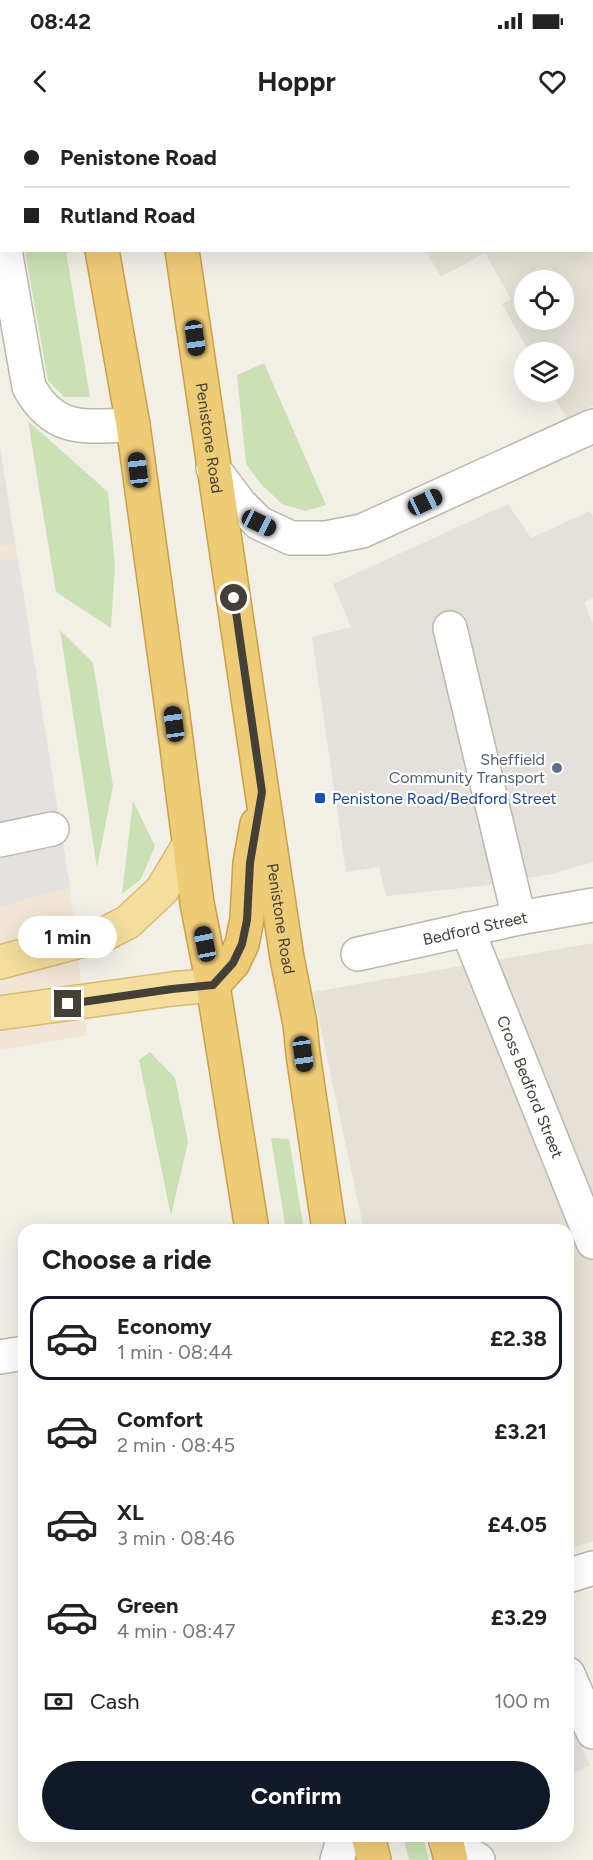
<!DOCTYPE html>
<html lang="en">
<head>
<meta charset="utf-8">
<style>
	body { margin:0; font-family:Figtree,sans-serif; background:#f6f6f6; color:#222; height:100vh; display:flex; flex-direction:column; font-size:22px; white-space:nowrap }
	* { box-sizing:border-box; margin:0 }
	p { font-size:20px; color:#767676 }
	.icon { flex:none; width:33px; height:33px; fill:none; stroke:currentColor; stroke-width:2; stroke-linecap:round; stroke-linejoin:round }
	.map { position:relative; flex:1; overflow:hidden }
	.details { position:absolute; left:18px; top:1104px; width:556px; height:618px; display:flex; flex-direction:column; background:#fff; border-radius:18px; box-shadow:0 6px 24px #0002 }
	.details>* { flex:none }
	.banner { position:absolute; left:0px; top:0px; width:594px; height:132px; box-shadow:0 6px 24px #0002; display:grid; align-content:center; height:132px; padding:0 24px; background:#fff }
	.tools { position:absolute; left:514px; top:150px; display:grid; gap:12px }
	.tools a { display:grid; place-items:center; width:60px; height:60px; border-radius:50%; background:#fff; box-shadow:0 6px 24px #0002; font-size:30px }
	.end { position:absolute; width:27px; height:27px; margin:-14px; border:8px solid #443f37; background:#fff; box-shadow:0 0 0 3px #fff }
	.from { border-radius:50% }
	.bubble { position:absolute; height:42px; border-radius:21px; background:#fff; box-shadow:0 6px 24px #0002; font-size:20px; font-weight:700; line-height:42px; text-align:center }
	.car { position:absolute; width:18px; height:36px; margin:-18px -9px; border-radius:8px; box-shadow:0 0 4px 2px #0007; background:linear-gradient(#222 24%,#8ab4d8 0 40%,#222 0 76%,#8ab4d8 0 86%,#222 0) }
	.banner b { display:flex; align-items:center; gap:21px; height:57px; font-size:22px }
	.banner b+b { border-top:2px solid #e0e0e0 }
	.banner i { width:15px; height:15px; background:#222 }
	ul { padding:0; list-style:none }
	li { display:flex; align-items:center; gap:18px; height:84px; margin:0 12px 9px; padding:0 12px; border:3px solid transparent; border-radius:18px }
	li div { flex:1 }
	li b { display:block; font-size:22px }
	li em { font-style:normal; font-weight:700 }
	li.selected { border-color:#111827 }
	li>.icon { width:54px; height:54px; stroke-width:1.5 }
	h2 { padding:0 24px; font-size:27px; line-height:72px }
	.pay { display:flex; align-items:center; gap:15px; height:66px; padding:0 24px; font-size:22px }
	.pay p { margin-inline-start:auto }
	.action { display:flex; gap:12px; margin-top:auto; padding:12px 24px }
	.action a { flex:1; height:69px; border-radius:36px; background:#111827; color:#fff; font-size:24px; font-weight:700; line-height:69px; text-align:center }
	.status { display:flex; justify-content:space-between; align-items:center; height:42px; padding:0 30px; background:#fff; direction:ltr }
	.status svg { height:16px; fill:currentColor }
	header { display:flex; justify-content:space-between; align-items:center; height:78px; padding:0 24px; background:#fff; font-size:27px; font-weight:700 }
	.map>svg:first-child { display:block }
</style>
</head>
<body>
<div class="status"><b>08:42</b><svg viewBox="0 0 49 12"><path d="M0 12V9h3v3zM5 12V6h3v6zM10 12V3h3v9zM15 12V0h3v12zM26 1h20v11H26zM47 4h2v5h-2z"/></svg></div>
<header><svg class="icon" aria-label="back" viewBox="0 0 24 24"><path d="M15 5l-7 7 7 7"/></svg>Hoppr<svg class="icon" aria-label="heart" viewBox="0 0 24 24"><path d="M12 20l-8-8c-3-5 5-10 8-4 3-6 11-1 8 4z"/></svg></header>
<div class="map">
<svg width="593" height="1740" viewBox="0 0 593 1740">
	<rect width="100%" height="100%" fill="#f2efe7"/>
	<g fill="#e5e1d6" fill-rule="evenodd">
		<path d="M 354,0 L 593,0 L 593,286 L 567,298 L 551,272 L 564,272 L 564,232 L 529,232 L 502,184 L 511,179 L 485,133 L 441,157 L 426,131 L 592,130 L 592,2 L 355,2 ZM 525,160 L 564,160 L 564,200 L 525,200 Z"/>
		<polygon points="593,823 593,1421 569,1429 568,1110 364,1110 313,872"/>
	</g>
	<polygon fill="#f1e6d5" points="15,423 70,767 87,915 0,930 0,426"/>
	<g fill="#e4e1dc">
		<polygon points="0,327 15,423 0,426"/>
		<polygon points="508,384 531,418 590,391 593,398 593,478 584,482 593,504 593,742 552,754 482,766 386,776 379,747 346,752 312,517 351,507 333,464"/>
	</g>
	<g fill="#cbe1b5">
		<polygon points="25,131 66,131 90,277 64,277 48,261"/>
		<polygon points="264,243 326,385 305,391 282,384 261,364 246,344 237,255"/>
		<polygon points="28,301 108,372 115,446 111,508 56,472"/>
		<polygon points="60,510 93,543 113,666 97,748"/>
		<polygon points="133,681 155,726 141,759 122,774"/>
		<polygon points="150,932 175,958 188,1022 171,1096 139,940"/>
		<polygon points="271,1018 289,1019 304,1110 286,1110"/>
		<polygon points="403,1716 423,1716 429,1740 409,1740"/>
	</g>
	<g fill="#e3e2df">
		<polygon points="18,439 70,767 0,787 0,441"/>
		<polygon points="568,1597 590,1645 569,1655 568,1655"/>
	</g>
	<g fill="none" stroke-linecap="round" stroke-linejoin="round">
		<defs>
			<g id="minor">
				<polyline points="562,0 563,2"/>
				<polyline points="268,2 269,0"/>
				<polyline points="592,46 593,47"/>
				<polyline points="0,103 2,112"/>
				<path d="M 5,130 L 29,267 C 55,314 86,306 133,305"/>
				<polyline points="213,348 240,384 259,403 291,418 326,418 362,411 593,306"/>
				<polyline points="450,508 519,798"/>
				<polyline points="0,720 52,709"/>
				<path id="s1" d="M 467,809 L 593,1122"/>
				<path id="s2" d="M 358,834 L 519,798 L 593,785"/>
				<polyline points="0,1237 24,1233"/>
				<polyline points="568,1456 593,1448"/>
				<polyline points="568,1554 593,1612"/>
				<polyline points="446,1721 478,1740"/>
				<polyline points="337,1740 341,1727 348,1716"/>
			</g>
			<g id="major">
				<polyline points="0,842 103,815 128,802 162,770 189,725"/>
				<polyline points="0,893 172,869 213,865"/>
			</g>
			<g id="highway">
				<polyline points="80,0 81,2"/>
				<polyline points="158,2 160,0"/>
				<polyline points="102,130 133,305 174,604 197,783 213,865 252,1110"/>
				<path id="s3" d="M 182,130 L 262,672 L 287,838 L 300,904 L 303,934 L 329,1110"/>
				<polyline points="213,865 233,843 242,824 247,799 250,743 257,704"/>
				<polyline points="368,1716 374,1740"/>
				<polyline points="445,1716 451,1740"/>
			</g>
		</defs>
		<use href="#minor" stroke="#bcb7ab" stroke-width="36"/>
		<use href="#major" stroke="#d6bc71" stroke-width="36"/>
		<use href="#highway" stroke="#cba048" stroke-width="36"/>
		<use href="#minor" stroke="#fff" stroke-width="33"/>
		<use href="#major" stroke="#f3de9f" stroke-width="33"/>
		<use href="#highway" stroke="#eecb77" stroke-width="33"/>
		<g stroke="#969696" stroke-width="1.5">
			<polyline points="553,0 554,2"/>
			<polyline points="575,0 576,2"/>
			<polyline points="592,26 593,27"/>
			<polyline points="592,65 593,66"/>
		</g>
	</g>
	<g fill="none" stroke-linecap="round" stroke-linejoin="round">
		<polyline stroke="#443f37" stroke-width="8" points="68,884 172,869 213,865 233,843 242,824 247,800 250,743 262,672 234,478"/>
	</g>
	<circle fill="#5c6f8a" stroke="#fff" stroke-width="2" cx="557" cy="648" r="6"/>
	<rect fill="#1a4fb4" stroke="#fff" stroke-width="2" x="314" y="672" width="12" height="12" rx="3"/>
	<g text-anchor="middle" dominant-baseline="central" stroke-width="4.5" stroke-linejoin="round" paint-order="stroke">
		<g font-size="16" fill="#443f37" stroke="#fff">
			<text stroke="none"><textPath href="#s3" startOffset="190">Penistone Road</textPath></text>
			<text stroke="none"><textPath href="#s3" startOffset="676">Penistone Road</textPath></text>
			<text stroke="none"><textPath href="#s2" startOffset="120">Bedford Street</textPath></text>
			<text stroke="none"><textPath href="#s1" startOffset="170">Cross Bedford Street</textPath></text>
		</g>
		<g font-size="16" fill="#4e5e75" stroke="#fff" text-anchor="end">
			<text x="545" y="639">Sheffield<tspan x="545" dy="18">Community Transport</tspan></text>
		</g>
		<g font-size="16" fill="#164399" stroke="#fff" text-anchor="start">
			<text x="332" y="678">Penistone Road/Bedford Street</text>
		</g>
	</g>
</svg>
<div class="tools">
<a><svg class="icon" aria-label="locate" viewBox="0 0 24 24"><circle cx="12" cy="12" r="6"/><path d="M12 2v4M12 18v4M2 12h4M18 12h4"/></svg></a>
<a><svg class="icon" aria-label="layers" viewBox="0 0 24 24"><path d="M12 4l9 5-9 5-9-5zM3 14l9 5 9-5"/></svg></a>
</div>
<i class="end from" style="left:234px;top:478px"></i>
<i class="end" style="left:68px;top:884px"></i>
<div class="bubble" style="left:18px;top:796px;width:99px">1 min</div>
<i class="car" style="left:195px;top:218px;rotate:172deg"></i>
<i class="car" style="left:138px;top:350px;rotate:353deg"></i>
<i class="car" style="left:425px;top:382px;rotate:65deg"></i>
<i class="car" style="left:259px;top:403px;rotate:116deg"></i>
<i class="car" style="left:174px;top:604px;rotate:352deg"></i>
<i class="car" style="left:205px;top:824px;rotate:349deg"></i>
<i class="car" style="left:303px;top:934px;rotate:172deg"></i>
<div class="banner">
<b><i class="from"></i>Penistone Road</b>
<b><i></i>Rutland Road</b>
</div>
<section class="details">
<h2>Choose a ride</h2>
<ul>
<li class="selected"><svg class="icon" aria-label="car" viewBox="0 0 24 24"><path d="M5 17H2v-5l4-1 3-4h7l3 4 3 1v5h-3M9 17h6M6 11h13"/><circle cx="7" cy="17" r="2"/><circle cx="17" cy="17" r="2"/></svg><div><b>Economy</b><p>1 min · 08:44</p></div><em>£2.38</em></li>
<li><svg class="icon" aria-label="car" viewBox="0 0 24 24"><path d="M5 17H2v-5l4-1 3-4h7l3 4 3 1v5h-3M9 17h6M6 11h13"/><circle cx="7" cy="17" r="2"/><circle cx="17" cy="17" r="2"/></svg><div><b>Comfort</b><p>2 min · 08:45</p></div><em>£3.21</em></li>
<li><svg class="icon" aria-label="car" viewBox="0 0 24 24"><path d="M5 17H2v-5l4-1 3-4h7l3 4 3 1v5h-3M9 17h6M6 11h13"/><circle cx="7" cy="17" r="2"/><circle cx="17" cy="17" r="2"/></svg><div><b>XL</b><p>3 min · 08:46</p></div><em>£4.05</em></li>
<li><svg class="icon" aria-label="car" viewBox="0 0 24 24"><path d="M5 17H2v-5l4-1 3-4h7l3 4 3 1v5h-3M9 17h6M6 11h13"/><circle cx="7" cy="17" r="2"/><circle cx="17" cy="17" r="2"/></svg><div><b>Green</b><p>4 min · 08:47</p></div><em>£3.29</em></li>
</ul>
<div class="pay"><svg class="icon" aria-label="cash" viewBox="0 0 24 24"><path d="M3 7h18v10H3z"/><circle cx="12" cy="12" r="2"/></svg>Cash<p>100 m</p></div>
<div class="action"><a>Confirm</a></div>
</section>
</div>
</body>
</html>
